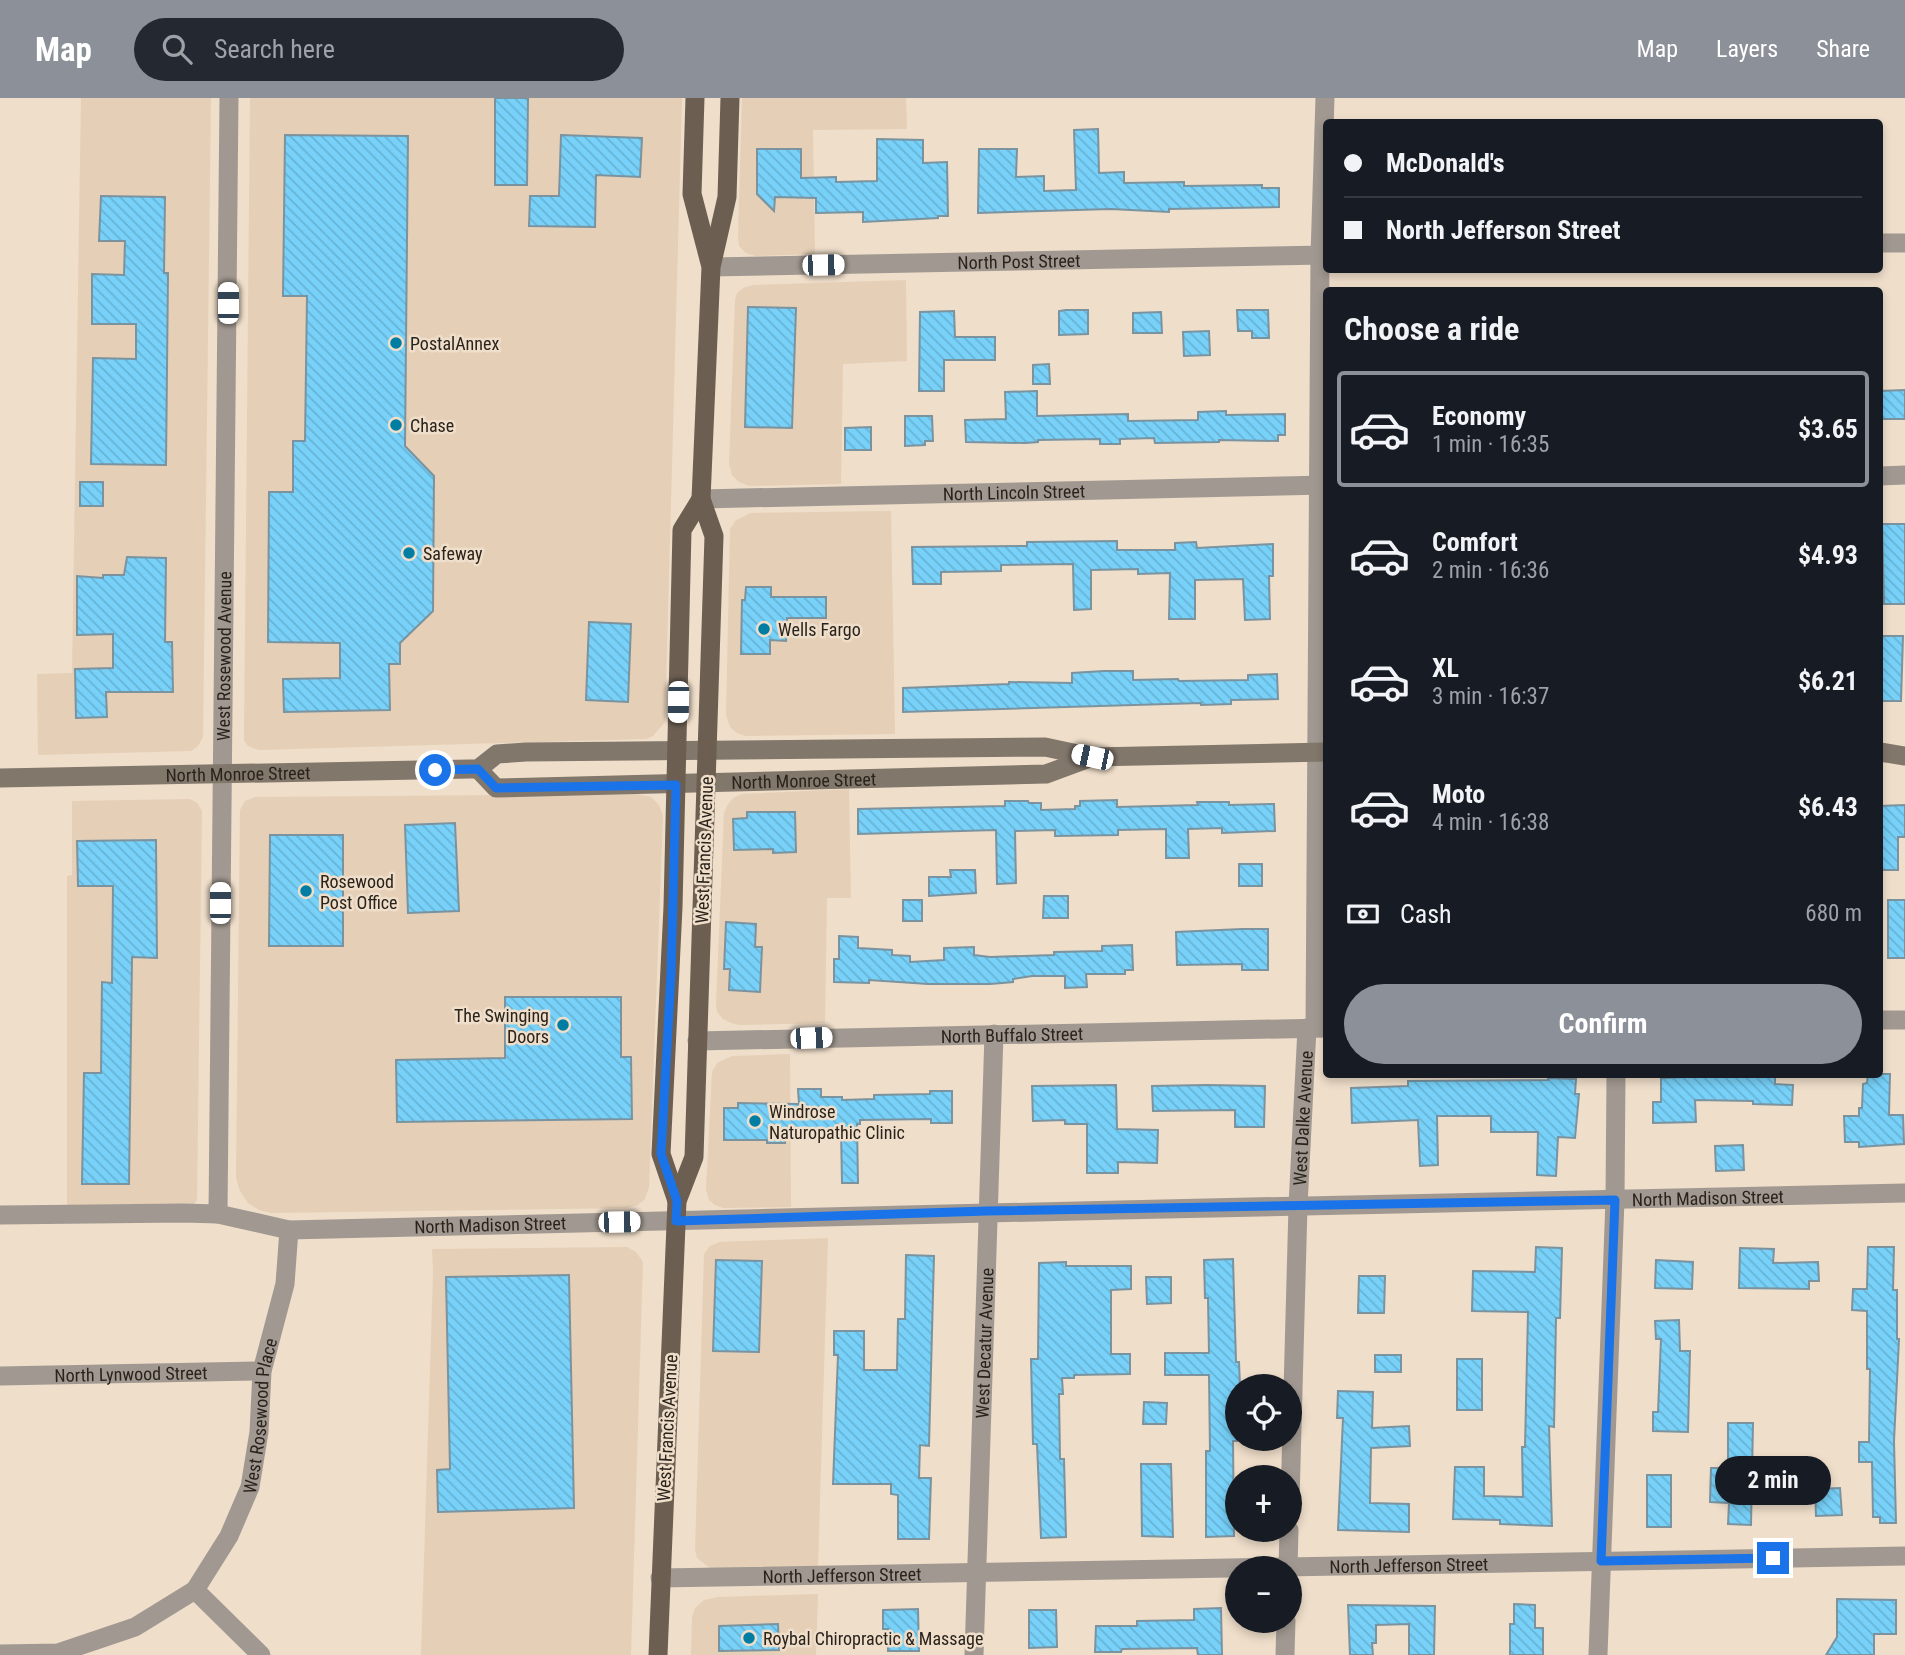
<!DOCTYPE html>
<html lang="en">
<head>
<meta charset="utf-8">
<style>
	body { margin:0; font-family:"Roboto Condensed",sans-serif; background:#242831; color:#f1f3f6; height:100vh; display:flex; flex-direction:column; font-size:26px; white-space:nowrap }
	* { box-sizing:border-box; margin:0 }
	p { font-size:23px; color:#9ea1a6 }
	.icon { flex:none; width:38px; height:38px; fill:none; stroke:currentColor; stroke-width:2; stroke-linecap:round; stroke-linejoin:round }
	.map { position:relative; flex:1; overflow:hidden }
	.sheet { position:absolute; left:1323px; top:189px; width:560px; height:791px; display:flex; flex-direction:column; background:#171b24; border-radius:7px; box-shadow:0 4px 10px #0003 }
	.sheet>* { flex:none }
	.hud { position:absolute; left:1323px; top:21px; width:560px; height:154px; border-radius:7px; box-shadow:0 4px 10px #0003; display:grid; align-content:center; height:154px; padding:0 21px; background:#171b24 }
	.tools { position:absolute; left:1225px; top:1276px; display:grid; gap:14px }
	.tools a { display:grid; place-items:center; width:77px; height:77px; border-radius:50%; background:#171b24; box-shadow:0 4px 10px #0003; font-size:35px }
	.end { position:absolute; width:32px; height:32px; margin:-16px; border:9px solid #1a73e8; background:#fff; box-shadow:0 0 0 4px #fff }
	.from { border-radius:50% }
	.bubble { position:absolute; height:49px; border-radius:24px; background:#171b24; box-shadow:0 4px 10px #0003; font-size:23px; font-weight:700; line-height:49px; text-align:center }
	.car { position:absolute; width:21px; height:42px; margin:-21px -10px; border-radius:9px; box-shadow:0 0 5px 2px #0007; background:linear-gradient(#fff 24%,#345 0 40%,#fff 0 76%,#345 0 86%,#fff 0) }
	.hud b { display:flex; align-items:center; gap:24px; height:66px; font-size:26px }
	.hud b+b { border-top:2px solid #363941 }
	.hud i { width:18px; height:18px; background:#f1f3f6 }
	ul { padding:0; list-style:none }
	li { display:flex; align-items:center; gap:21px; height:116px; margin:0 14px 10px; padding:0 7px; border:4px solid transparent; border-radius:7px }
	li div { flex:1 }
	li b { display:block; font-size:26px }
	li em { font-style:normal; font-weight:700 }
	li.current { border-color:#8c9099 }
	li>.icon { width:63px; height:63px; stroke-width:1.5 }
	h2 { padding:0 21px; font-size:32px; line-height:84px }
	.pay { display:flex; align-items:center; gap:18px; height:77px; padding:0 21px; font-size:26px }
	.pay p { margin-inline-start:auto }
	.button { display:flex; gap:14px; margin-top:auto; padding:14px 21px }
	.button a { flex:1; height:80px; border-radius:42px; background:#8c9099; color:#fff; font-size:28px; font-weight:700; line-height:80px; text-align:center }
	header { display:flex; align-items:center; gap:42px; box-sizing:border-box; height:98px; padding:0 35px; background:#8c9099; color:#fff }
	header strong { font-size:33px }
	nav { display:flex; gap:38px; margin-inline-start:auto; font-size:24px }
	.search { width:490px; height:63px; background:#242831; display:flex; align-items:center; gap:18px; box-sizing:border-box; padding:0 24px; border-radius:38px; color:#9ea1a6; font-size:26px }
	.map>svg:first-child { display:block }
</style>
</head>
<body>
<header>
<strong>Map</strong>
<div class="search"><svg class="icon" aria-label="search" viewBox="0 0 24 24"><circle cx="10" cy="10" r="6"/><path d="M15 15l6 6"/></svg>Search here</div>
<nav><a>Map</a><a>Layers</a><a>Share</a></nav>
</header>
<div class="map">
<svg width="1905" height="1557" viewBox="0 0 1905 1557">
	<defs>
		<pattern id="building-back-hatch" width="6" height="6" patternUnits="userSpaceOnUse" patternTransform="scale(1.75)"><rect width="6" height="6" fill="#77d1f9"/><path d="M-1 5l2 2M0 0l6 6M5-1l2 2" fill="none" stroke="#67b3d5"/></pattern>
	</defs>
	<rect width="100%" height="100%" fill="#efdeca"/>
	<g fill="#e5cfb7">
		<polygon points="81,0 211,0 203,639 198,648 191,653 38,657 37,576 72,575"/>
		<polygon points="250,0 682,0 665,624 653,638 646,641 259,652 248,648 244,642"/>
		<polygon points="742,0 906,0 907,31 813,32 815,156 755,158 746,155 739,148 738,138"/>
		<polygon points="906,182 907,263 843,266 841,386 749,388 739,384 732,377 729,366 735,202 737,195 745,189 754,187"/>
		<polygon points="891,413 895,636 745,638 737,635 730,629 726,617 730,431 735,423 750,415"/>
		<polygon points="849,691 851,800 827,800 825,925 739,927 731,925 723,921 717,914 716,906 724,715 728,706 733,700 742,696"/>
		<polygon points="636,696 651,699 659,707 663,718 649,1089 645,1101 638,1107 627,1110 271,1115 259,1112 248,1105 240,1093 236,1080 240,712 245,703 255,699"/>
		<polygon points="190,701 197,705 202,713 197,1102 193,1107 67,1108 67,778 72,777 72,703"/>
		<polygon points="790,956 791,1109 723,1110 715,1107 709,1102 706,1092 712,974 717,965 732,958"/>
		<polygon points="828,1140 818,1468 711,1471 697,1460 695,1451 704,1156 710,1148 719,1144"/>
		<polygon points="627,1149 636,1154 643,1164 631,1557 421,1557 433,1175 432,1151"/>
		<polygon points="818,1496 816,1557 691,1557 692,1519 695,1510 704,1502 718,1499"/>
	</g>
	<g fill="url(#building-back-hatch)" stroke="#7b939f" stroke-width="2">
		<polygon points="495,0 528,0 527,87 495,87"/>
		<polygon points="1098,31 1099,75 1124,74 1124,85 1184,84 1184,88 1262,87 1262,90 1279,90 1279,109 1169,111 1169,114 1111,111 978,115 979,51 1017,51 1016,79 1044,78 1044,93 1076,92 1074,32"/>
		<polygon points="285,37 408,38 405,348 434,378 433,513 400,545 400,566 389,566 390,612 284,614 283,581 340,580 340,545 268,544 269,394 293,394 293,343 305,343 307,198 283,198"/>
		<polygon points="561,37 642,40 640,79 596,77 595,129 529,128 530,98 559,98"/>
		<polygon points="877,41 923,42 923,65 947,64 948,118 938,118 938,120 863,124 863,114 816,115 816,100 775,99 774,113 757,96 757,51 801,51 801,80 836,79 836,84 877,83"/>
		<polygon points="101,98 165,99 164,175 168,175 166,367 91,366 93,260 136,261 136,226 92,226 92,176 124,177 125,143 99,143"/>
		<polygon points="748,209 796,210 792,330 745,329"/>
		<polygon points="1066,212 1088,212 1088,236 1059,237 1059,213"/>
		<polygon points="1237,212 1268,212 1269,240 1252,240 1252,233 1238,233"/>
		<polygon points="954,213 955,239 995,239 995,262 944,262 944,293 919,293 920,214"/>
		<polygon points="1161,214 1162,235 1133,235 1133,215"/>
		<polygon points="1209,233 1210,257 1184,258 1183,234"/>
		<polygon points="1049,266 1050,286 1033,286 1033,267"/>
		<polygon points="1905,292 1905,321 1880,321 1880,293"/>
		<polygon points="1037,293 1037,318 1128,316 1128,323 1198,322 1198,314 1226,313 1226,317 1285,316 1285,337 1278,337 1278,343 1219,342 1219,344 1155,345 1154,340 1120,341 1120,346 1100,346 1100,341 1038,342 1038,344 1025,345 966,344 965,322 1006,321 1005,294"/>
		<polygon points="905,318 932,318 933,343 925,343 925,347 905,348"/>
		<polygon points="871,329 871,352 845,352 845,330"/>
		<rect x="80" y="384" width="23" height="24"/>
		<polygon points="1882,426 1905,426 1905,506 1884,506"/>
		<polygon points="1117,443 1117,452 1175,452 1175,445 1196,444 1197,450 1273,446 1273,478 1269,478 1270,521 1245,522 1243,481 1195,482 1195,521 1169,521 1170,475 1138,476 1138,471 1091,472 1091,511 1074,512 1073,466 1001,467 1001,473 941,474 941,486 913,486 912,449 1027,448 1027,444"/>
		<polygon points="127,459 166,460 165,544 172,544 173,594 106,594 107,619 76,620 75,571 113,570 113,536 77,537 77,478 103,480 103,477 124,477"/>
		<polygon points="746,489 771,489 771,499 826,499 826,520 787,520 786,543 770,542 770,556 741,556 742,502 745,502"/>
		<polygon points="589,524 631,526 628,604 586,602"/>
		<polygon points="1881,538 1903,538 1901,603 1880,603"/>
		<polygon points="1104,573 1133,573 1133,582 1178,581 1179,583 1248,582 1248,577 1277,576 1278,601 1231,602 1231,606 1201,607 1201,605 903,614 903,590 1009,586 1009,584 1072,585 1072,575"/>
		<polygon points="1117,702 1117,709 1198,707 1197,704 1229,704 1229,707 1274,706 1275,733 1222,735 1222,730 1188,731 1189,760 1166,760 1166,731 1118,732 1118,737 1055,738 1055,732 1015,733 1016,785 997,786 996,732 858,736 858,711 1005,708 1005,703 1028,703 1029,705 1041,705 1041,712 1075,711 1075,708 1080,708 1080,703"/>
		<polygon points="1905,707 1905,739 1898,739 1898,772 1880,772 1880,708"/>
		<polygon points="747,714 795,714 796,754 773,755 773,751 734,752 733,721 747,720"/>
		<polygon points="455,725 459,813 408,815 405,727"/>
		<polygon points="270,737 343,737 343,848 269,848"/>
		<polygon points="156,742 157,860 132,859 129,1086 82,1086 84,975 101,975 102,884 112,885 113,788 78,788 77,743"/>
		<rect x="1239" y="766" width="23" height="22"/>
		<polygon points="950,772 975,772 976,795 929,798 929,779 951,779"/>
		<polygon points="1044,798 1068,798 1068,820 1043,820"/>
		<rect x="903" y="802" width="19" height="21"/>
		<rect x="1888" y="802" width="17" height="58"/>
		<polygon points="726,824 756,826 755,849 762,849 760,894 729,892 730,871 724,871"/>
		<polygon points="1242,831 1268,831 1268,872 1242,872 1242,866 1177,867 1176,834"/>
		<polygon points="839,838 858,839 858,850 892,852 892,857 910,858 910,864 944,862 944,850 974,849 974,857 990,859 1054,857 1054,854 1102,853 1102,848 1132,847 1133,872 1125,872 1125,876 1086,876 1087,889 1065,890 1065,878 1032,878 1013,881 1013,884 990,886 928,886 869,882 869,885 834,884 834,861 839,861"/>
		<polygon points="505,899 621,899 621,959 631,959 632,1021 397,1024 396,962 505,960"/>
		<polygon points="1707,976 1775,976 1775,986 1793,987 1792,1007 1753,1006 1753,1003 1695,1002 1696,1024 1653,1025 1653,1004 1661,1004 1661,980 1707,978"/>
		<polygon points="1868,976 1890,976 1889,1017 1903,1017 1904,1046 1859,1049 1859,1044 1845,1044 1844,1018 1859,1018 1859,1010 1862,1010 1863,986 1867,985"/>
		<polygon points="1548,980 1576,981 1575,996 1579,996 1575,1040 1558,1039 1556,1078 1537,1077 1538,1034 1491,1034 1491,1018 1437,1018 1438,1067 1420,1068 1418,1022 1352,1025 1351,990 1408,988 1408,983 1548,982"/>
		<polygon points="1116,987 1117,1031 1158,1032 1157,1065 1118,1064 1118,1075 1087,1075 1087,1026 1065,1026 1065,1022 1033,1023 1032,988"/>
		<polygon points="1207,987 1265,988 1264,1029 1235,1029 1235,1012 1153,1013 1152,988"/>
		<polygon points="798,991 821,991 821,999 842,999 842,1002 874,1001 874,997 930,996 930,993 952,993 952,1025 931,1025 931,1021 860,1022 860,1026 857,1026 858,1085 842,1085 841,1031 785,1032 785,1045 767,1045 767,1042 724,1042 724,1010 738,1010 738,1005 799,1006"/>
		<polygon points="1743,1047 1744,1072 1716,1073 1715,1048"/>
		<polygon points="1536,1149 1562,1150 1560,1220 1556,1220 1554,1329 1549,1328 1552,1428 1500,1426 1500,1422 1453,1421 1455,1369 1484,1369 1484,1398 1523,1399 1522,1349 1525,1349 1528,1214 1472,1213 1473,1173 1535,1174"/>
		<polygon points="1868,1149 1894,1149 1893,1192 1897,1192 1897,1241 1899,1241 1894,1343 1896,1425 1880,1425 1880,1419 1873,1419 1872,1364 1859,1364 1859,1344 1869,1344 1870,1271 1867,1271 1867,1213 1852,1212 1853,1191 1867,1191"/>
		<polygon points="1740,1150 1774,1151 1773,1165 1818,1164 1819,1183 1809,1183 1809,1191 1739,1190"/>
		<polygon points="906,1157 934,1158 929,1348 920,1347 919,1380 931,1380 929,1441 898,1441 898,1397 891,1396 891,1386 833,1386 838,1257 834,1257 834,1233 864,1233 864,1272 897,1272 898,1221 905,1221"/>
		<polygon points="1233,1161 1236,1264 1239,1264 1240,1288 1237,1288 1237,1343 1233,1343 1234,1438 1206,1439 1206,1353 1210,1353 1209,1277 1165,1277 1165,1255 1209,1255 1208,1200 1205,1200 1204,1162"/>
		<polygon points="716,1162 762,1163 759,1254 713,1253"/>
		<polygon points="1656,1162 1693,1164 1692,1191 1655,1190"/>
		<polygon points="1066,1164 1066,1168 1131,1168 1131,1191 1111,1192 1111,1256 1130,1256 1130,1276 1074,1277 1074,1280 1062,1280 1063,1296 1059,1296 1060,1361 1064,1361 1066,1439 1041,1440 1037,1346 1033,1346 1031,1261 1038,1261 1039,1165"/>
		<polygon points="569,1177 574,1410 438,1414 437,1372 450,1371 446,1179"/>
		<polygon points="1359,1178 1385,1178 1384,1215 1358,1215"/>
		<polygon points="1146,1179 1171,1179 1171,1205 1147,1206"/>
		<polygon points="1679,1222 1680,1253 1690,1253 1688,1334 1653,1333 1653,1314 1658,1314 1661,1241 1656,1241 1655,1223"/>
		<rect x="1375" y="1257" width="26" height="17"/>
		<rect x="1457" y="1261" width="25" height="51"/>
		<polygon points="1338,1293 1373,1294 1372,1330 1409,1328 1410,1348 1371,1350 1370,1405 1409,1406 1409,1434 1338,1432 1343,1320 1337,1320"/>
		<polygon points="1144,1304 1167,1305 1166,1326 1143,1326"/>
		<polygon points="1728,1325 1753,1325 1751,1427 1728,1426 1729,1405 1710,1404 1711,1370 1728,1370"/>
		<polygon points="1141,1366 1171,1366 1173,1439 1142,1438"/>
		<rect x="1647" y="1377" width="24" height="52"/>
		<polygon points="1840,1390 1842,1417 1816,1418 1815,1391"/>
		<polygon points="1837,1501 1896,1502 1896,1536 1874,1536 1874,1557 1826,1557 1837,1539"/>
		<polygon points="1514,1506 1535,1507 1535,1530 1543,1530 1543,1557 1510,1557 1510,1526 1514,1526"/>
		<polygon points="1348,1507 1435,1508 1434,1557 1409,1557 1409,1526 1376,1527 1376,1545 1372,1545 1373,1557 1350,1557"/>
		<polygon points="1221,1510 1222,1557 1198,1557 1197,1550 1122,1551 1121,1554 1095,1554 1096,1528 1137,1528 1137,1523 1194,1522 1194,1511"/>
		<polygon points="918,1511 919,1553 888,1553 888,1531 883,1531 883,1512"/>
		<polygon points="1029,1512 1056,1512 1057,1549 1029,1550"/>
		<polygon points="778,1526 779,1552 719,1553 719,1528"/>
	</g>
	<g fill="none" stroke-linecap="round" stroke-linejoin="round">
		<g stroke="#a19991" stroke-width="19">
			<polyline points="1880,145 1905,145"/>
			<path id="s1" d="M 711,169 L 1326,157"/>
			<polyline points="1880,378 1905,377"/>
			<path id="s2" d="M 701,401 L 1326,387"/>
			<polyline points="1880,922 1905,922"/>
			<polyline points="1315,930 1320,157 1325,0"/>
			<path id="s3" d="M 697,943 L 1325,930"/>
			<path id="s4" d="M 218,1116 L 229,0"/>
			<path id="s5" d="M 0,1117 L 183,1115 L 218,1116 L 289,1132 C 828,1116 1366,1108 1905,1095"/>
			<path id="s6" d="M 0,1278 L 262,1273"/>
			<path id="s7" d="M 1290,1403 L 1298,1108 L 1307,930"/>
			<polyline points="1288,1470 1289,1432"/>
			<path id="s8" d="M 660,1480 L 1905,1458"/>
			<polyline points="195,1492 261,1557"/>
			<path id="s9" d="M 0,1556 L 58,1555 L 135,1529 L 195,1492 L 229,1438 L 250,1389 L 259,1334 L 262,1273 L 285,1186 L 289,1132"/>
			<path id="s10" d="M 974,1557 L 994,936"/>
			<polyline points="1285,1557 1286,1522"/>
			<polyline points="1598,1557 1615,1102 1616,976"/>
		</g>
		<g stroke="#82776b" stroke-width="19">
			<polyline points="1880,654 1905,658"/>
			<path id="s11" d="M 478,671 L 496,690 L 1046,676 L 1092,659"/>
			<path id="s12" d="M 0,680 L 470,671 L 478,671 L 497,656 L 526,654 L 1045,649 L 1092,659 L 1326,654"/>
		</g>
		<g stroke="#6c5f51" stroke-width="19">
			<polyline points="695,0 692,96 710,165"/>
			<polyline points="677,1103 661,1056 673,809 682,432 701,401"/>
			<polyline points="658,1557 677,1103 694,1059 714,438 701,401 711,169 727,99 730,0"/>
		</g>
	</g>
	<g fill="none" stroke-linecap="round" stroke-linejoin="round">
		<polyline stroke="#1a73e8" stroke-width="9" points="435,672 478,671 496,690 676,687 671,876 661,1056 677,1103 676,1123 987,1113 1615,1102 1601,1463 1773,1460"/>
	</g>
	<g fill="#007da3" stroke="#efdeca" stroke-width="2.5">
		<circle cx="396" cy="245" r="7"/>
		<circle cx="396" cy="327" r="7"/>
		<circle cx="409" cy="455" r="7"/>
		<circle cx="764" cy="531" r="7"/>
		<circle cx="306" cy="793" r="7"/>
		<circle cx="563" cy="927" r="7"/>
		<circle cx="755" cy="1023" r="7"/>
		<circle cx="749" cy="1540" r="7"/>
	</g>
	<g text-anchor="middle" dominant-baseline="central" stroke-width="5" stroke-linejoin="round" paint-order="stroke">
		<g font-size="18" fill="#29231c" stroke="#efdeca">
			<text stroke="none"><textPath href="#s1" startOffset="308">North Post Street</textPath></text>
			<text stroke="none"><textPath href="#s2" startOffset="313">North Lincoln Street</textPath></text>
			<text stroke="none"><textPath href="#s4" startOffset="558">West Rosewood Avenue</textPath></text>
			<text stroke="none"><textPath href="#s12" startOffset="238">North Monroe Street</textPath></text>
			<text stroke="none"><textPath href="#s11" startOffset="334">North Monroe Street</textPath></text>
			<text transform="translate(704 752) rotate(-88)">West Francis Avenue</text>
			<text stroke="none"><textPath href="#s3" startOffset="315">North Buffalo Street</textPath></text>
			<text stroke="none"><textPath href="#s7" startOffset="383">West Dalke Avenue</textPath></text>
			<text stroke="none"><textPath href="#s5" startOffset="1710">North Madison Street</textPath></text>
			<text stroke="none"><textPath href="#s5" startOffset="492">North Madison Street</textPath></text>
			<text stroke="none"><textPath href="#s10" startOffset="312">West Decatur Avenue</textPath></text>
			<text stroke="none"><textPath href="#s6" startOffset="131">North Lynwood Street</textPath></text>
			<text stroke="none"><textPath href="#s9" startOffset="399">West Rosewood Place</textPath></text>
			<text transform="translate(667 1330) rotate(-87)">West Francis Avenue</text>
			<text stroke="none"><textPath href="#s8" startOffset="749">North Jefferson Street</textPath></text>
			<text stroke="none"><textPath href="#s8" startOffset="182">North Jefferson Street</textPath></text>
		</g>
		<g font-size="18" fill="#29231c" stroke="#efdeca" text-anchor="start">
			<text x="410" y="245">PostalAnnex</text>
			<text x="410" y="327">Chase</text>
			<text x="423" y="455">Safeway</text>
			<text x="778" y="531">Wells Fargo</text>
			<text x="320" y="783">Rosewood<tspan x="320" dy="21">Post Office</tspan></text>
			<text x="549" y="917" text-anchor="end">The Swinging<tspan x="549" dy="21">Doors</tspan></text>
			<text x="769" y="1013">Windrose<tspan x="769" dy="21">Naturopathic Clinic</tspan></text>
			<text x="763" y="1540">Roybal Chiropractic &amp; Massage</text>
		</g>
	</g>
</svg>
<div class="tools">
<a><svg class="icon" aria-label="locate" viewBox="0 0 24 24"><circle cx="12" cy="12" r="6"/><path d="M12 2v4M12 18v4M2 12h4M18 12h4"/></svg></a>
<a>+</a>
<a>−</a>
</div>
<i class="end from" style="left:435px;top:672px"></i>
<i class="end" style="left:1773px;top:1460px"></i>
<div class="bubble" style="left:1715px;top:1358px;width:116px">2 min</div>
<i class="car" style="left:823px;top:167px;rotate:89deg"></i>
<i class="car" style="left:228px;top:205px;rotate:0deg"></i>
<i class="car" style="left:678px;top:604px;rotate:181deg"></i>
<i class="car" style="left:1092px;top:659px;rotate:282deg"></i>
<i class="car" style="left:220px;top:805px;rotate:0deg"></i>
<i class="car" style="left:811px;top:940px;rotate:88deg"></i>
<i class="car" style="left:619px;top:1124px;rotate:89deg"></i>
<div class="hud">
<b><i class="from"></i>McDonald's</b>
<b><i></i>North Jefferson Street</b>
</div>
<section class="sheet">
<h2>Choose a ride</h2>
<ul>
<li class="current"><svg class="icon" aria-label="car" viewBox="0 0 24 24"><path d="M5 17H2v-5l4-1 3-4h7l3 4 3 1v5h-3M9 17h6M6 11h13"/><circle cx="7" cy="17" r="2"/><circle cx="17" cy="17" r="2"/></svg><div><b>Economy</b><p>1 min · 16:35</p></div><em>$3.65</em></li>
<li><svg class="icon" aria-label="car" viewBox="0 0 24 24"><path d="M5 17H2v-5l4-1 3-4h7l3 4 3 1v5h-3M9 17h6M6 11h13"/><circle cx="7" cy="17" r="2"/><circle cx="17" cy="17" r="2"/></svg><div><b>Comfort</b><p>2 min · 16:36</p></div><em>$4.93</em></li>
<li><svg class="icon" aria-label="car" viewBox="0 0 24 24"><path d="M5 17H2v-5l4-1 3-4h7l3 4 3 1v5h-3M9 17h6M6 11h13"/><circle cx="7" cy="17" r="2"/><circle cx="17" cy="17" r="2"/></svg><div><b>XL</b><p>3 min · 16:37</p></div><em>$6.21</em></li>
<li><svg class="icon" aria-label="car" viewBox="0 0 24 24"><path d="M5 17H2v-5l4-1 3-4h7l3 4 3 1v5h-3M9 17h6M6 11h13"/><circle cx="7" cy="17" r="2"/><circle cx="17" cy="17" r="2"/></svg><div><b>Moto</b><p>4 min · 16:38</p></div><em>$6.43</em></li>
</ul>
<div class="pay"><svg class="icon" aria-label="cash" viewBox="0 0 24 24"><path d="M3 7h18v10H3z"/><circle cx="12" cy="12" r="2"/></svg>Cash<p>680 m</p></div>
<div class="button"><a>Confirm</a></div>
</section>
</div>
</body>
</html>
